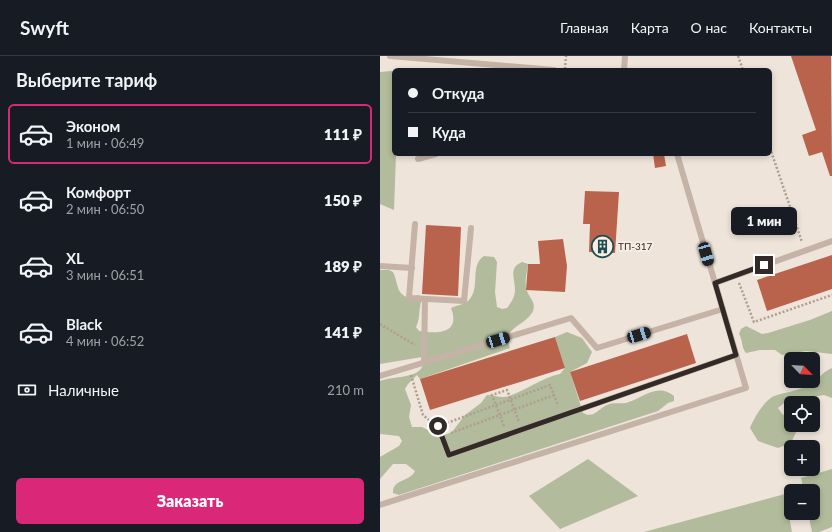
<!DOCTYPE html>
<html lang="ru">
<head>
<meta charset="utf-8">
<style>
	body { margin:0; font-family:Lato,sans-serif; background:#20242c; color:#f1f3f6; height:100vh; display:flex; flex-direction:column; font-size:15px; white-space:nowrap }
	* { box-sizing:border-box; margin:0 }
	p { font-size:13px; color:#9ea1a6 }
	.icon { flex:none; width:22px; height:22px; fill:none; stroke:currentColor; stroke-width:2; stroke-linecap:round; stroke-linejoin:round }
	.map { position:relative; flex:1; overflow:hidden }
	.details { display:flex; flex-direction:column; background:#171b24; width:380px }
	.details>* { flex:none }
	.banner { position:absolute; left:12px; top:12px; width:380px; height:88px; border-radius:6px; box-shadow:0 2px 6px #0003; display:grid; align-content:center; height:88px; padding:0 16px; background:#171b24 }
	.needle { width:26px; rotate:115deg }
	.controls { position:absolute; left:404px; top:296px; display:grid; gap:8px }
	.controls a { display:grid; place-items:center; width:36px; height:36px; border-radius:6px; background:#171b24; box-shadow:0 2px 6px #0003; font-size:20px }
	.end { position:absolute; width:18px; height:18px; margin:-9px; border:5px solid #322a26; background:#fff; box-shadow:0 0 0 2px #fff }
	.from { border-radius:50% }
	.bubble { position:absolute; height:28px; border-radius:6px; background:#171b24; box-shadow:0 2px 6px #0003; font-size:13px; font-weight:800; line-height:28px; text-align:center }
	.car { position:absolute; width:12px; height:24px; margin:-12px -6px; border-radius:5px; box-shadow:0 0 3px 1px #0007; background:linear-gradient(#222 24%,#8ab4d8 0 40%,#222 0 76%,#8ab4d8 0 86%,#222 0) }
	.banner b { display:flex; align-items:center; gap:14px; height:38px; font-size:15px }
	.banner b+b { border-top:1px solid #363941 }
	.banner i { width:10px; height:10px; background:#f1f3f6 }
	ul { padding:0; list-style:none }
	li { display:flex; align-items:center; gap:12px; height:60px; margin:0 8px 6px; padding:0 8px; border:2px solid transparent; border-radius:6px }
	li div { flex:1 }
	li b { display:block; font-size:15px }
	li em { font-style:normal; font-weight:800 }
	li.selected { border-color:#db2777 }
	li>.icon { width:36px; height:36px; stroke-width:1.5 }
	h2 { padding:0 16px; font-size:18px; line-height:48px }
	.pay { display:flex; align-items:center; gap:10px; height:44px; padding:0 16px; font-size:15px }
	.pay p { margin-inline-start:auto }
	.button { display:flex; gap:8px; margin-top:auto; padding:8px 16px }
	.button a { flex:1; height:46px; border-radius:6px; background:#db2777; color:#fff; font-size:16px; font-weight:800; line-height:46px; text-align:center }
	header { display:flex; align-items:center; gap:24px; box-sizing:border-box; height:56px; padding:0 20px; background:#171b24; border-bottom:1px solid #363941 }
	header strong { font-size:19px }
	nav { display:flex; gap:22px; margin-inline-start:auto; font-size:14px }
	main { display:flex; flex:1; min-height:0 }
	.map>svg:first-child { display:block }
</style>
</head>
<body>
<header>
<strong>Swyft</strong>
<nav><a>Главная</a><a>Карта</a><a>О нас</a><a>Контакты</a></nav>
</header>
<main>
<section class="details">
<h2>Выберите тариф</h2>
<ul>
<li class="selected"><svg class="icon" aria-label="car" viewBox="0 0 24 24"><path d="M5 17H2v-5l4-1 3-4h7l3 4 3 1v5h-3M9 17h6M6 11h13"/><circle cx="7" cy="17" r="2"/><circle cx="17" cy="17" r="2"/></svg><div><b>Эконом</b><p>1 мин · 06:49</p></div><em>111 ₽</em></li>
<li><svg class="icon" aria-label="car" viewBox="0 0 24 24"><path d="M5 17H2v-5l4-1 3-4h7l3 4 3 1v5h-3M9 17h6M6 11h13"/><circle cx="7" cy="17" r="2"/><circle cx="17" cy="17" r="2"/></svg><div><b>Комфорт</b><p>2 мин · 06:50</p></div><em>150 ₽</em></li>
<li><svg class="icon" aria-label="car" viewBox="0 0 24 24"><path d="M5 17H2v-5l4-1 3-4h7l3 4 3 1v5h-3M9 17h6M6 11h13"/><circle cx="7" cy="17" r="2"/><circle cx="17" cy="17" r="2"/></svg><div><b>XL</b><p>3 мин · 06:51</p></div><em>189 ₽</em></li>
<li><svg class="icon" aria-label="car" viewBox="0 0 24 24"><path d="M5 17H2v-5l4-1 3-4h7l3 4 3 1v5h-3M9 17h6M6 11h13"/><circle cx="7" cy="17" r="2"/><circle cx="17" cy="17" r="2"/></svg><div><b>Black</b><p>4 мин · 06:52</p></div><em>141 ₽</em></li>
</ul>
<div class="pay"><svg class="icon" aria-label="cash" viewBox="0 0 24 24"><path d="M3 7h18v10H3z"/><circle cx="12" cy="12" r="2"/></svg>Наличные<p>210 m</p></div>
<div class="button"><a>Заказать</a></div>
</section>
<div class="map">
<svg width="452" height="476" viewBox="0 0 452 476">
	<rect width="100%" height="100%" fill="#eee4d9"/>
	<g fill="#b2bb9b">
		<polygon points="11,15 14,16 14,98 16,98 14,154 0,148 0,16"/>
		<path d="M 104,200 L 114,201 L 117,206 L 115,236 L 117,251 L 122,253 L 127,252 C 131,247 135,241 135,234 C 135,222 128,212 142,206 L 148,208 C 147,215 144,228 147,235 C 150,243 156,246 153,255 C 145,271 122,270 130,292 L 40,323 L 37,319 L 28,328 L 25,333 L 31,349 L 29,361 L 32,371 L 42,371 L 56,378 L 67,378 L 72,376 L 85,359 L 101,347 L 107,339 C 114,339 122,343 129,340 C 147,334 161,322 180,318 L 185,312 L 175,281 L 187,276 L 202,282 L 212,296 L 207,307 L 190,316 L 203,357 C 214,363 218,353 227,349 C 233,346 240,348 246,347 C 263,342 277,326 294,340 L 294,345 L 288,347 L 278,355 L 19,439 L 13,437 C 12,423 30,426 35,415 L 26,408 L 13,408 L 0,423 L 0,401 L 19,390 L 22,385 L 19,380 L 0,378 L 0,325 C 13,319 49,324 42,301 L 0,308 L 0,214 L 9,214 L 13,216 C 19,228 15,237 29,242 L 38,239 L 43,241 C 38,249 41,261 36,271 L 39,275 C 57,278 81,278 71,252 C 77,249 84,249 89,244 C 101,231 89,210 104,200 Z"/>
		<path d="M 452,255 L 452,298 L 426,295 L 402,299 L 395,294 L 380,294 L 366,297 C 361,291 363,284 359,278 L 361,273 L 366,270 L 382,278 L 388,277 L 430,264 Z"/>
		<path d="M 452,312 L 452,342 L 444,339 L 423,343 L 409,343 L 398,352 L 402,358 L 411,363 L 411,369 L 416,369 L 417,374 L 411,387 L 398,392 L 378,385 L 370,372 C 374,362 385,342 397,339 C 407,336 417,335 427,330 C 437,325 442,316 452,312 Z"/>
		<polygon points="208,403 258,440 180,473 149,440"/>
		<polygon points="452,413 452,471 439,476 432,476 428,457 433,457 433,435 424,435 421,422"/>
		<polygon points="405,438 412,476 264,476"/>
	</g>
	<g fill="#b9634c">
		<polygon points="411,0 451,0 452,120 450,120 442,96 429,100 422,79 436,74"/>
		<polygon points="273,98 284,98 286,110 275,112"/>
		<polygon points="205,135 239,136 235,197 209,196 210,168 203,168"/>
		<polygon points="46,169 81,171 78,240 42,238"/>
		<polygon points="183,183 187,210 185,236 146,234 148,208 160,208 158,185"/>
		<polygon points="452,199 452,233 387,255 377,224"/>
		<polygon points="307,278 316,307 200,345 190,316"/>
		<polygon points="175,281 185,312 50,354 40,323"/>
	</g>
	<g fill="none" stroke-linecap="round" stroke-linejoin="round">
		<g stroke="#b09d91" stroke-width="2.5" stroke-dasharray="2 2" stroke-linecap="butt">
			<polyline points="358,0 363,14"/>
			<polyline points="185,13 186,0"/>
			<polyline points="390,92 422,186"/>
			<polyline points="359,227 374,266 452,239"/>
			<polyline points="0,268 35,289"/>
			<polyline points="31,319 43,359 50,365"/>
			<polyline points="67,367 170,329 178,350"/>
			<polyline points="124,370 112,339 127,334 139,366"/>
			<polyline points="71,377 174,339"/>
		</g>
		<g stroke="#c5b3a7" stroke-width="6">
			<polyline points="10,0 174,14"/>
			<polyline points="244,14 245,0"/>
			<polyline points="38,103 56,98"/>
			<polyline points="35,168 29,242 84,245 91,172"/>
			<polyline points="0,210 32,212"/>
			<polyline points="335,227 452,185"/>
			<polyline points="44,306 45,243"/>
			<polyline points="0,320 191,262 217,292 343,253"/>
			<polyline points="58,370 69,399 356,299"/>
			<polyline points="0,449 366,332 297,98"/>
		</g>
	</g>
	<g fill="none" stroke-linecap="round" stroke-linejoin="round">
		<polyline stroke="#322a26" stroke-width="5" points="58,370 69,399 356,299 335,227 384,209"/>
	</g>
	<defs>
		<symbol id="building-ring" viewBox="-11 -11 22 22"><circle r="9.5" fill="#f7eee5" stroke="#204d4f" stroke-width="1.5"/><path d="M-4-6H4V6H1V3H-1V6H-4ZM-2.5-4.3h1.7v1.8h-1.7ZM.8-4.3h1.7v1.8H.8ZM-2.5-1h1.7V.8h-1.7ZM.8-1h1.7V.8H.8Z" fill="#204d4f"/></symbol>
	</defs>
	<g fill-rule="evenodd">
		<use href="#building-ring" x="210" y="178" width="25" height="25"/>
	</g>
	<g text-anchor="middle" dominant-baseline="central" stroke-width="3.5" stroke-linejoin="round" paint-order="stroke">
		<g font-size="10" fill="#322a26" stroke="#f7eee5" text-anchor="start">
			<text x="238" y="190">ТП-317</text>
		</g>
	</g>
</svg>
<div class="controls">
<a><svg class="needle" viewBox="-14 -14 28 28"><path d="M0-13l5 13h-10z" fill="#e53935"/><path d="M0 13l5-13h-10z" fill="#9ea1a6"/></svg></a>
<a><svg class="icon" aria-label="locate" viewBox="0 0 24 24"><circle cx="12" cy="12" r="6"/><path d="M12 2v4M12 18v4M2 12h4M18 12h4"/></svg></a>
<a>+</a>
<a>−</a>
</div>
<i class="end from" style="left:58px;top:370px"></i>
<i class="end" style="left:384px;top:209px"></i>
<div class="bubble" style="left:351px;top:151px;width:66px">1 мин</div>
<i class="car" style="left:326px;top:198px;rotate:164deg"></i>
<i class="car" style="left:259px;top:279px;rotate:73deg"></i>
<i class="car" style="left:118px;top:284px;rotate:73deg"></i>
<div class="banner">
<b><i class="from"></i>Откуда</b>
<b><i></i>Куда</b>
</div>
</div>
</main>
</body>
</html>
